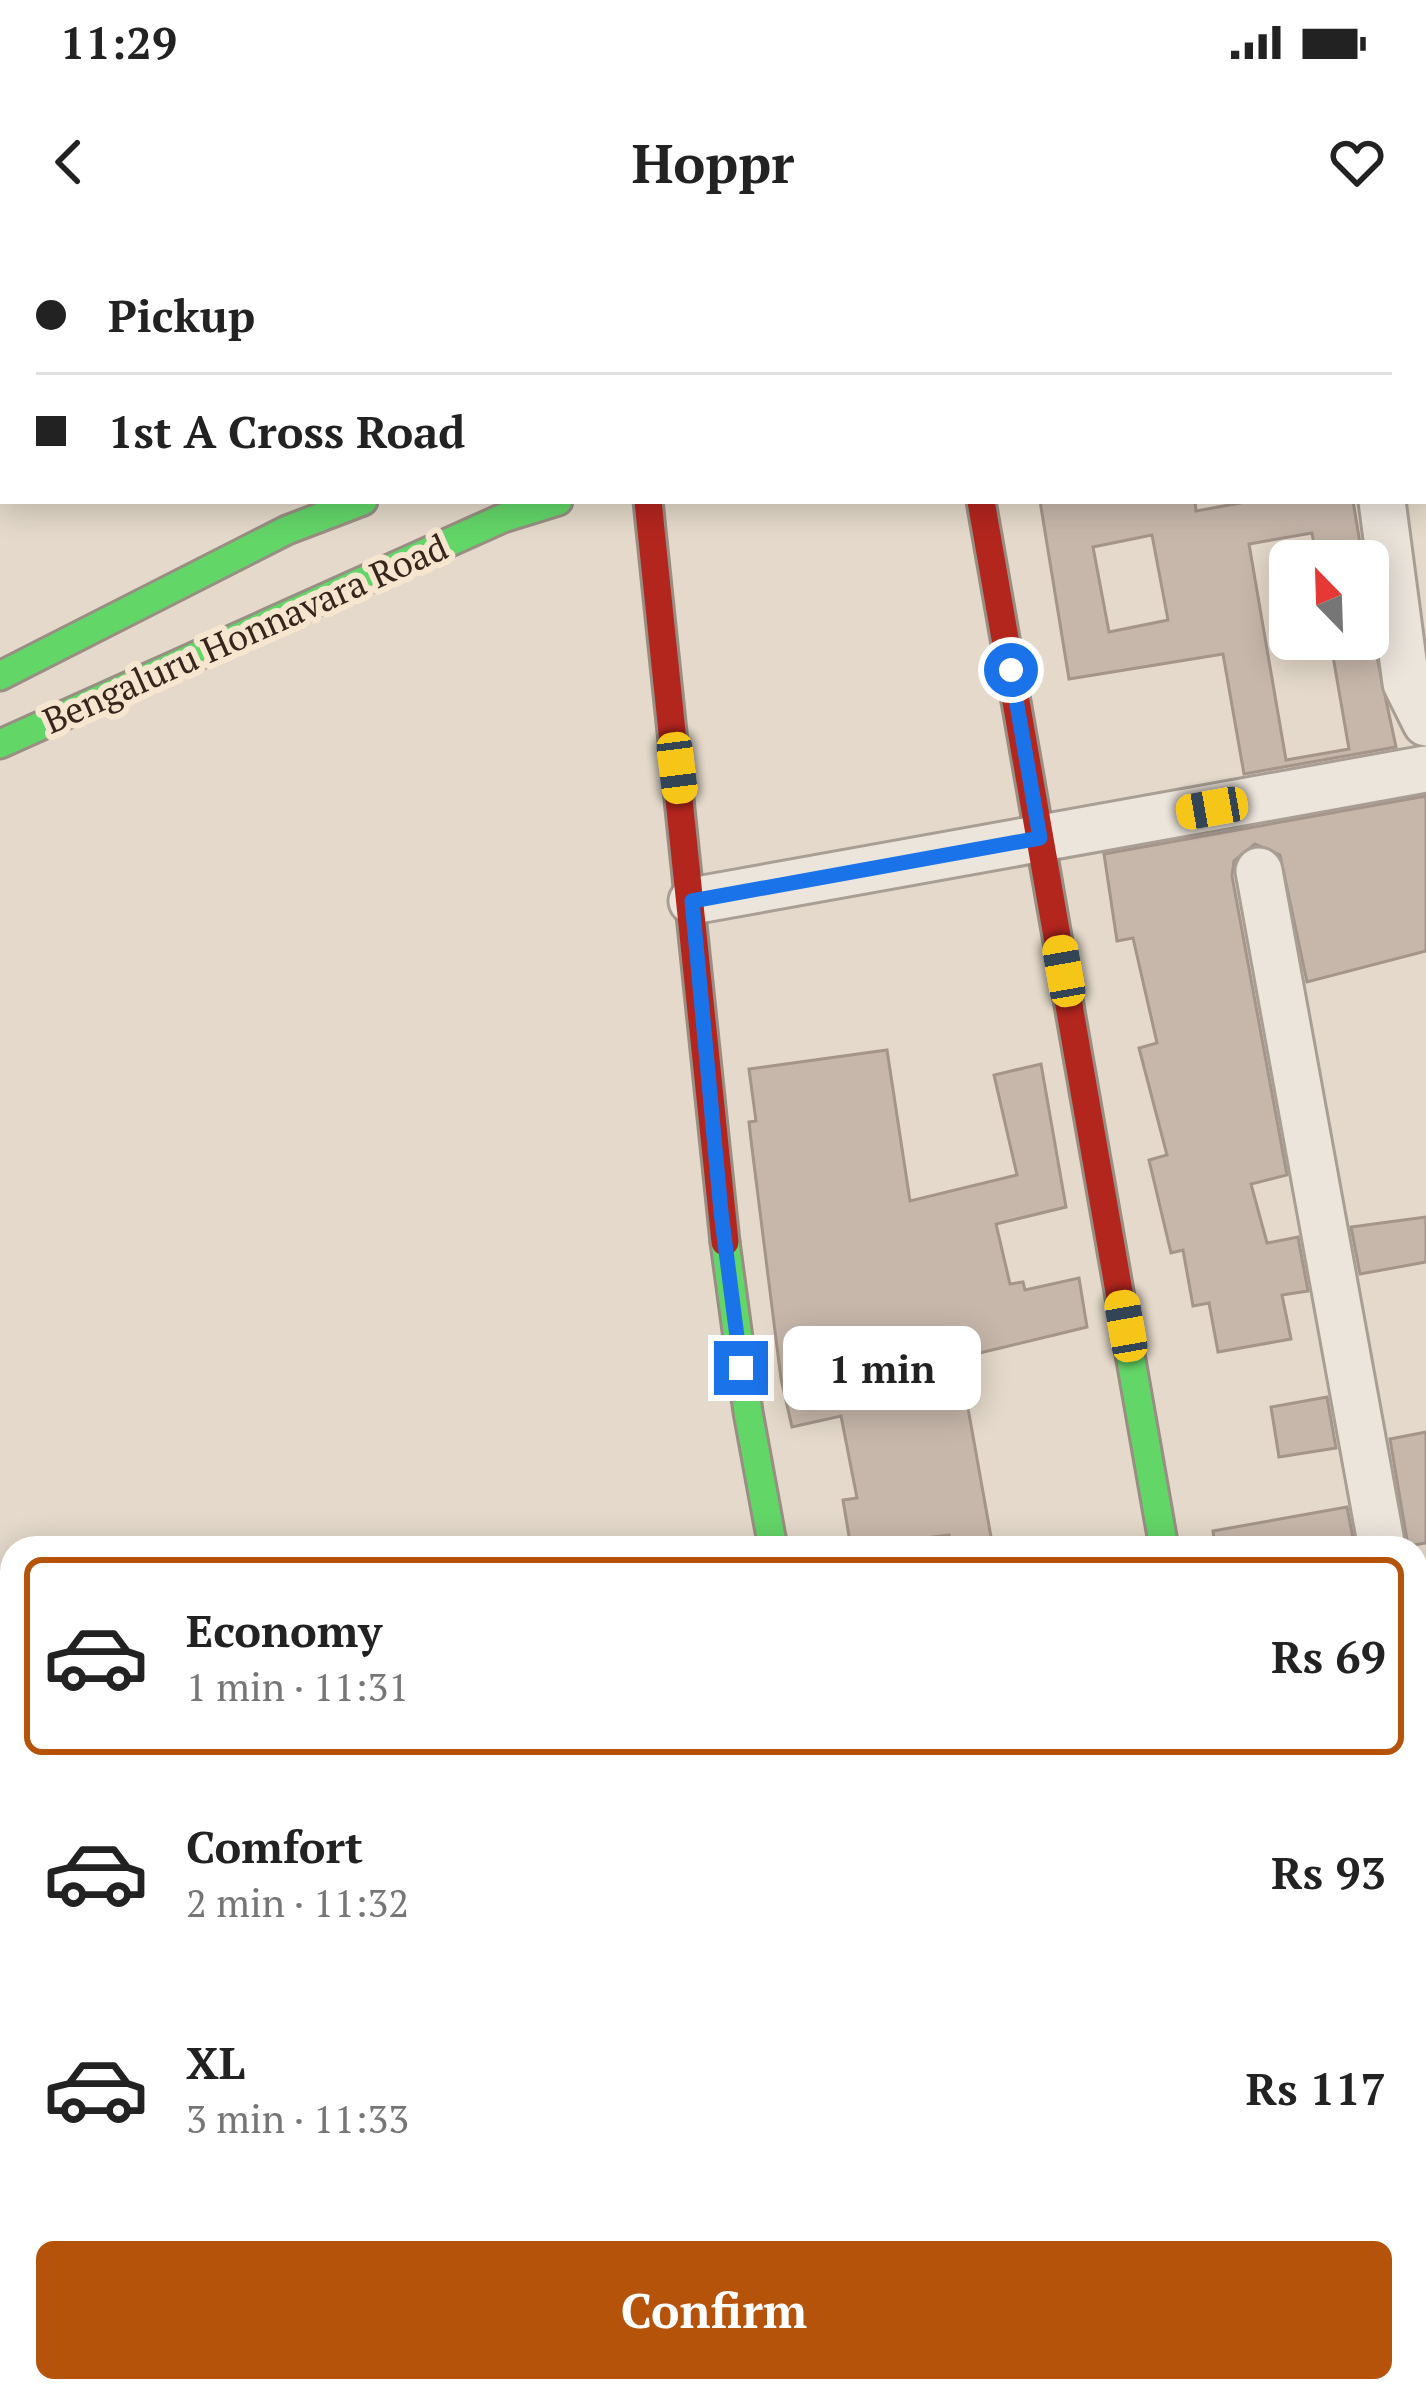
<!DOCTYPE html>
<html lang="en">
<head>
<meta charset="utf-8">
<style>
	body { margin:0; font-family:"PT Serif",serif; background:#f2f2f2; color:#222; height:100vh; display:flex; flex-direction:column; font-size:45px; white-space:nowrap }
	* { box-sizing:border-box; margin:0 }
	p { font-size:39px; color:#767676 }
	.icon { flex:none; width:66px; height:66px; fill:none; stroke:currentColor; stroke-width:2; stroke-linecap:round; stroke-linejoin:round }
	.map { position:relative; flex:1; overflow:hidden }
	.drawer { position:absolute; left:0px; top:1296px; width:1428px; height:867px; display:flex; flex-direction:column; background:#fff; border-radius:36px 36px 0 0; box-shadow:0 6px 30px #0003 }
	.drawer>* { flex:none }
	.banner { position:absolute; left:0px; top:0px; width:1428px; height:264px; box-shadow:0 6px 30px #0003; display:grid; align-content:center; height:264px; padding:0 36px; background:#fff }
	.needle { width:78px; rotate:337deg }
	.fabs { position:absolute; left:1269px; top:300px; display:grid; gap:24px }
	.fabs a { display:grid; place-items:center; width:120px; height:120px; border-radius:18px; background:#fff; box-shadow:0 6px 30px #0003; font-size:60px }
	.end { position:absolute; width:54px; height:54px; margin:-27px; border:15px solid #1a73e8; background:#fff; box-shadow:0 0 0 6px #fff }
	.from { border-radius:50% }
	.bubble { position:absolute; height:84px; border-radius:18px; background:#fff; box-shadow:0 6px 30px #0003; font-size:39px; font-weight:700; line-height:84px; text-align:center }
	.car { position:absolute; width:36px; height:72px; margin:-36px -18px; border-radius:15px; box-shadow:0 0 9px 3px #0007; background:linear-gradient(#f5c518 24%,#345 0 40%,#f5c518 0 76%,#345 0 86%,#f5c518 0) }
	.banner b { display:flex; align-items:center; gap:42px; height:114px; font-size:45px }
	.banner b+b { border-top:3px solid #e0e0e0 }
	.banner i { width:30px; height:30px; background:#222 }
	ul { padding:21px 0 0; list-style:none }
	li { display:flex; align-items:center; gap:36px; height:198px; margin:0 24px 18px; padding:0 12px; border:6px solid transparent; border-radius:18px }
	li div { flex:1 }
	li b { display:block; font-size:45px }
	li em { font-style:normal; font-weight:700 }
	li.selected { border-color:#b45309 }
	li>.icon { width:108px; height:108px; stroke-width:1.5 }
	.primary-button { display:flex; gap:24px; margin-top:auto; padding:24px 36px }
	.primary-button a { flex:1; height:138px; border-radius:18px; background:#b45309; color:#fff; font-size:48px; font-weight:700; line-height:138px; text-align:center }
	.status { display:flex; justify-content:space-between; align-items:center; height:84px; padding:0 60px; background:#fff; direction:ltr }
	.status svg { height:33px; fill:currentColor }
	header { display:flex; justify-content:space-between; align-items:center; height:156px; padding:0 36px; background:#fff; font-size:54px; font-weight:700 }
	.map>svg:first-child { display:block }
</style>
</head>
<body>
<div class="status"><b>11:29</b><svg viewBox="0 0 49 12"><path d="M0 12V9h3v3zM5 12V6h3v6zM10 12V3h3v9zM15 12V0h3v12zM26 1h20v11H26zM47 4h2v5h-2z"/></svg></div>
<header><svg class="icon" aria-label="back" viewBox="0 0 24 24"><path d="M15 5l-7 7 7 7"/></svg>Hoppr<svg class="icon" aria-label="heart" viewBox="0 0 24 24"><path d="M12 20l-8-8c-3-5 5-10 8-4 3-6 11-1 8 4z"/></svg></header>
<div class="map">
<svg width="1426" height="2161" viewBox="0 0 1426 2161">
	<rect width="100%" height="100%" fill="#e4d9ca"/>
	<g fill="#c7b7ab" stroke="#a4948a" stroke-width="3" fill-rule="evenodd">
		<path d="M 1040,261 L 1195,261 L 1196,271 L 1251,261 L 1353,261 L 1363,321 L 1317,321 L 1312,293 L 1249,304 L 1286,520 L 1349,509 L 1330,399 L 1373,399 L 1396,507 L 1244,534 L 1223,414 L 1069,439 ZM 1152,295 L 1168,380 L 1109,392 L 1093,307 Z"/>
		<polygon points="1426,556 1426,711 1307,742 1280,615 1255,604 1234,621 1232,636 1287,935 1251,944 1267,1003 1298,997 1308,1051 1282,1055 1291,1099 1218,1112 1209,1063 1193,1066 1183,1010 1171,1013 1149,920 1167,915 1139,808 1157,803 1133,698 1117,701 1104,614"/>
		<polygon points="887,810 910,961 1017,935 994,835 1041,824 1066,967 996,984 1010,1044 1023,1042 1025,1050 1079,1038 1087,1087 959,1118 993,1308 952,1308 949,1295 851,1308 843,1260 857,1258 841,1176 792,1187 781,1139 751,900 749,882 756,881 749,829"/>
		<polygon points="1426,977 1426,1022 1360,1034 1351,987"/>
		<polygon points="1327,1157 1336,1208 1279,1217 1271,1167"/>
		<polygon points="1426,1192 1426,1303 1408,1306 1390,1199"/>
		<polygon points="1347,1267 1355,1308 1215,1308 1213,1291"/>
	</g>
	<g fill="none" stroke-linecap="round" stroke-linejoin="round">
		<defs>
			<polyline id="lane" points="706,2151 706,2161"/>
			<g id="street">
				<polyline points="192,0 193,3"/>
				<polyline points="466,0 467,3"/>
				<polyline points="1267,0 1267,3"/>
				<polyline points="52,3 58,0"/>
				<polyline points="0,29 3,27"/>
				<polyline points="1382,261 1406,443 1426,483"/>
				<polyline points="1259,631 1382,1308"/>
				<polyline points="692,661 1426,529"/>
				<polyline points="1416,1492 1424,1534"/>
				<polyline points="0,1650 12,1683"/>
				<polyline points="1416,2115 1426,2114"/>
				<polyline points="184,2151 188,2161"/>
				<polyline points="921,2151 923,2161"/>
				<polyline points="1339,2151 1341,2161"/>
				<polyline points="1092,2161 1150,2151"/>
			</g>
			<g id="fast">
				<polyline points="0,436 287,290 363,261"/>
				<polyline points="0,504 503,278 558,261"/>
				<polyline points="725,1002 748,1172 773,1308"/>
				<polyline points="1121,1063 1164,1308"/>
			</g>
			<g id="jam">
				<polyline points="1425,56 1426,56"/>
				<polyline points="1425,119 1426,119"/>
				<polyline points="648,261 725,1002"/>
				<polyline points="981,261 1121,1063"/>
			</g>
		</defs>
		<use href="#lane" stroke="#a89e94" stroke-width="30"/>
		<use href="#street" stroke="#a89e94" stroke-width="51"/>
		<use href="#fast" stroke="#988e84" stroke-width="33"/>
		<use href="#jam" stroke="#988e84" stroke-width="33"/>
		<use href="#lane" stroke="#ece5dc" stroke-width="24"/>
		<use href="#street" stroke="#ece5dc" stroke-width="45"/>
		<use href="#fast" stroke="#63d668" stroke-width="27"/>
		<use href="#jam" stroke="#b3261e" stroke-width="27"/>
	</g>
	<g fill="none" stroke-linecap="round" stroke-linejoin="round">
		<polyline stroke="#1a73e8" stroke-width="15" points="741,1128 721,972 692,661 1040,598 1011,430"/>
	</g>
	<g text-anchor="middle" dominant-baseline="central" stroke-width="12" stroke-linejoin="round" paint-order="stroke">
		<g font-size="36" fill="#37261c" stroke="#f6e6cf">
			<text transform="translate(245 393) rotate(-24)">Bengaluru Honnavara Road</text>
		</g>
	</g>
</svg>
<div class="fabs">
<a><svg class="needle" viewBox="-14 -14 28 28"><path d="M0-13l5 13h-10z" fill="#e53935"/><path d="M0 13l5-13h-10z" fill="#767676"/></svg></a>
</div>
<i class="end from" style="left:1011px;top:430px"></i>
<i class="end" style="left:741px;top:1128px"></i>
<div class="bubble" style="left:783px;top:1086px;width:198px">1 min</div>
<i class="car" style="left:677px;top:528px;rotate:173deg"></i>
<i class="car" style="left:1212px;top:568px;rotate:260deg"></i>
<i class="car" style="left:1064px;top:731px;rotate:350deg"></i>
<i class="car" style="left:1126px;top:1086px;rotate:350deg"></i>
<div class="banner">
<b><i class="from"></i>Pickup</b>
<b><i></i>1st A Cross Road</b>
</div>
<section class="drawer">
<ul>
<li class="selected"><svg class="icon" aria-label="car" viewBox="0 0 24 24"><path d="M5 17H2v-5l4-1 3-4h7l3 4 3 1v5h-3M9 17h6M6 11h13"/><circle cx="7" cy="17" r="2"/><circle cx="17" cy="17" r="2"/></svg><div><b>Economy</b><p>1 min · 11:31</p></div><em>Rs 69</em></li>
<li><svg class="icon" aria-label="car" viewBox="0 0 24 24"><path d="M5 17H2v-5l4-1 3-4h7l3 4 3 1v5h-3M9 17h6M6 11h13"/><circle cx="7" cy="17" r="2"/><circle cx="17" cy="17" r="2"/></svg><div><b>Comfort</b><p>2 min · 11:32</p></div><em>Rs 93</em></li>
<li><svg class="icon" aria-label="car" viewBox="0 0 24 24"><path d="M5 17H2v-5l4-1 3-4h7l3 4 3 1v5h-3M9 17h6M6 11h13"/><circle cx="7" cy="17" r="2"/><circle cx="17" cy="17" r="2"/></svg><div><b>XL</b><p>3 min · 11:33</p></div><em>Rs 117</em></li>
</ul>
<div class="primary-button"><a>Confirm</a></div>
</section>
</div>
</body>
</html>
